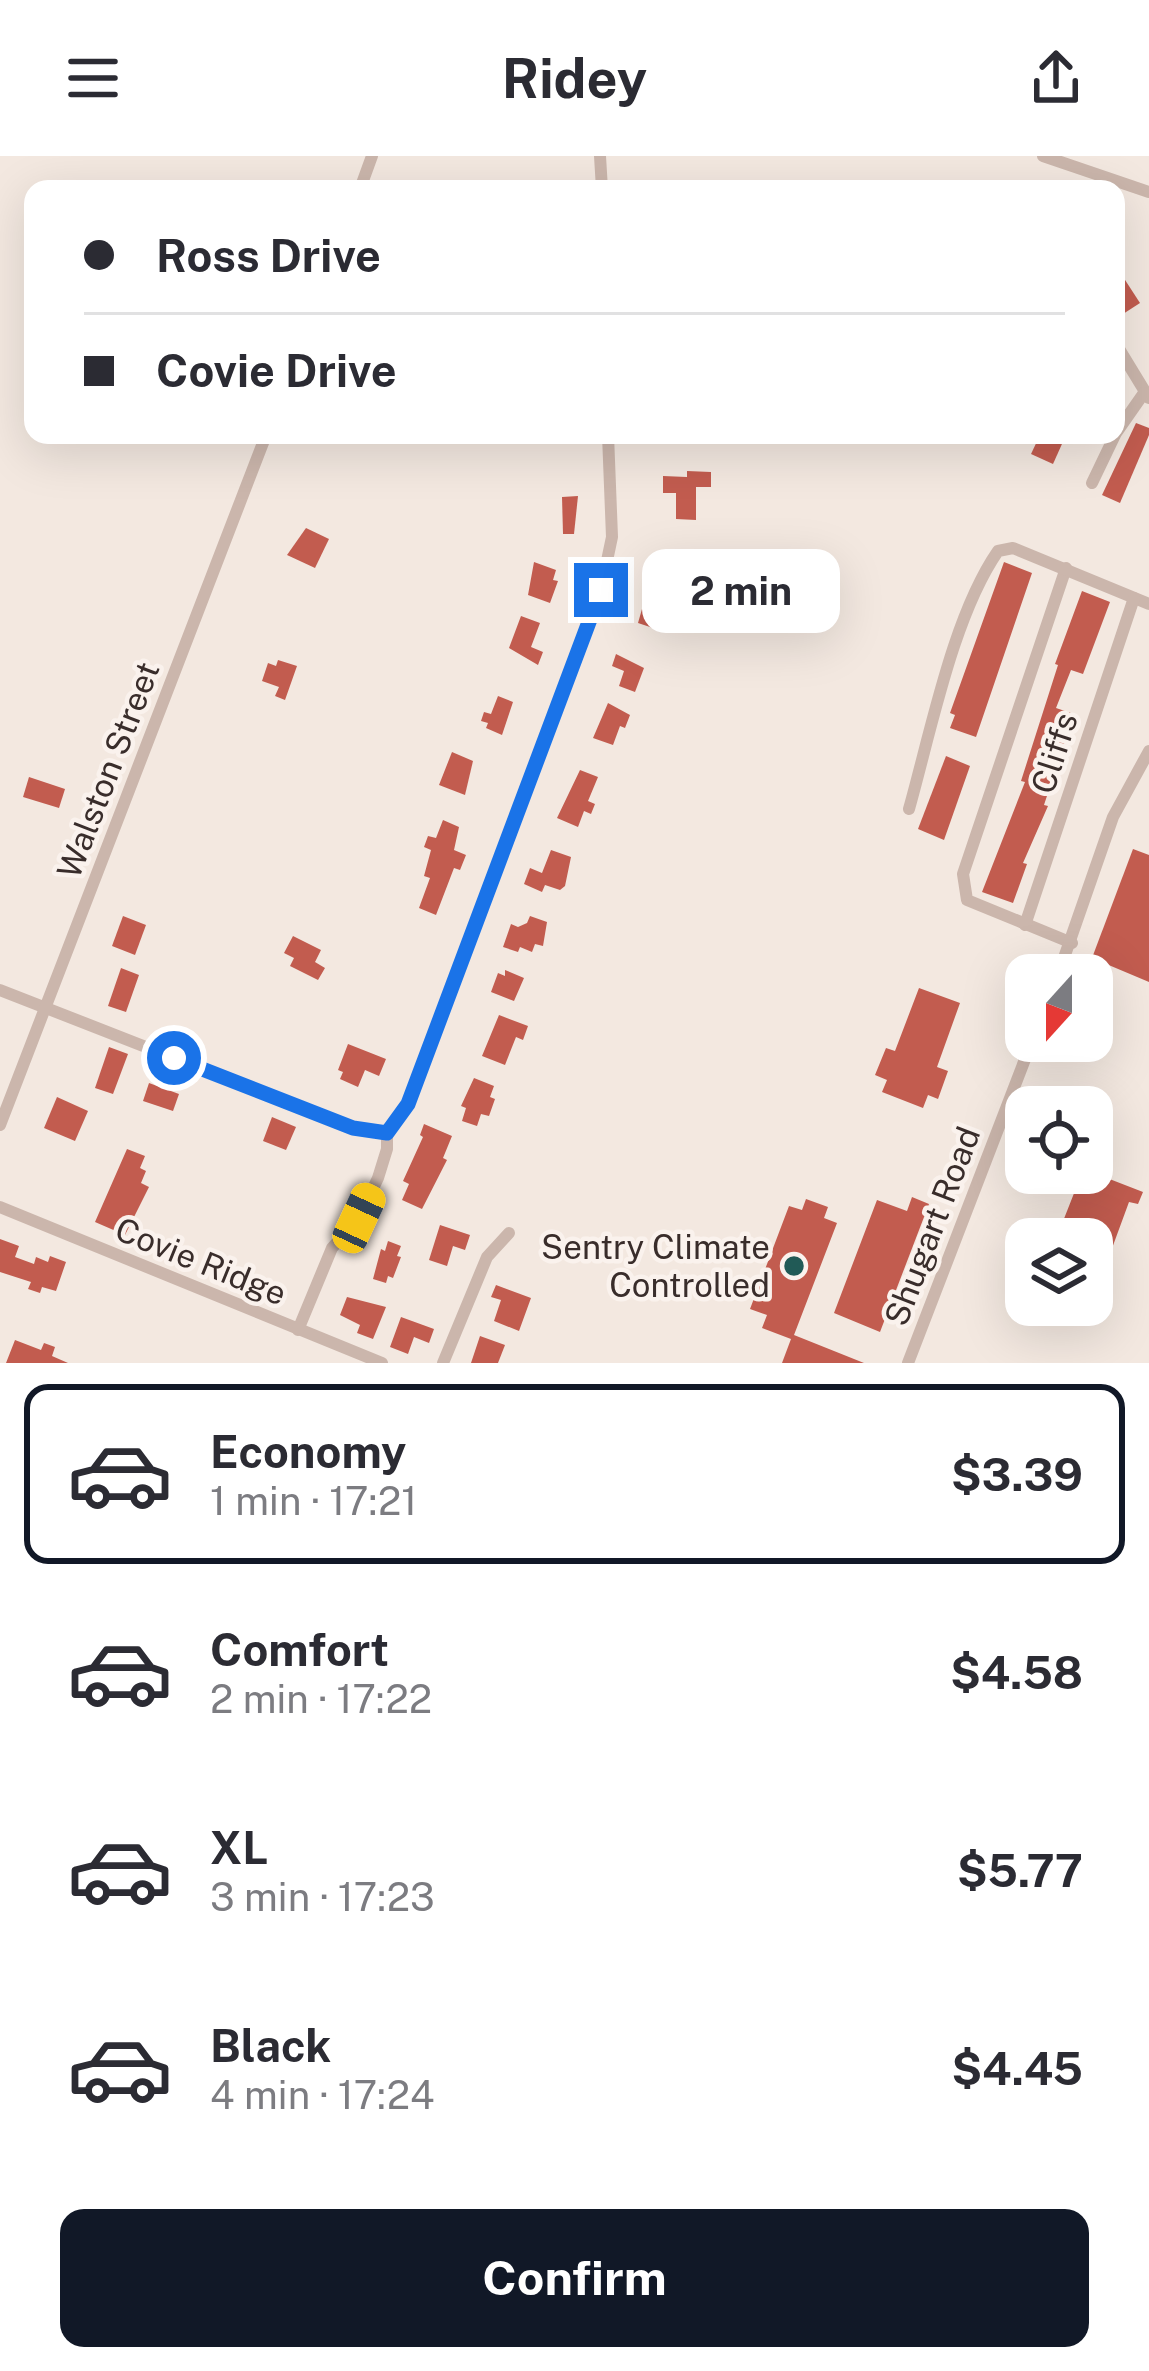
<!DOCTYPE html>
<html lang="en">
<head>
<meta charset="utf-8">
<style>
	body { margin:0; font-family:"Public Sans",sans-serif; background:#f2f2f3; color:#2b2b33; height:100vh; display:flex; flex-direction:column; font-size:45px; white-space:nowrap }
	* { box-sizing:border-box; margin:0 }
	p { font-size:39px; color:#7c7c81 }
	.icon { flex:none; width:66px; height:66px; fill:none; stroke:currentColor; stroke-width:2; stroke-linecap:round; stroke-linejoin:round }
	.map { position:relative; height:1207px; overflow:hidden }
	.side { display:flex; flex-direction:column; background:#fff; flex:1 }
	.side>* { flex:none }
	.guide { position:absolute; left:24px; top:24px; width:1101px; height:264px; border-radius:24px; box-shadow:0 12px 48px #0002; display:grid; align-content:center; height:264px; padding:0 60px; background:#fff }
	.needle { width:78px; rotate:201deg }
	.tools { position:absolute; left:1005px; top:798px; display:grid; gap:24px }
	.tools a { display:grid; place-items:center; width:108px; height:108px; border-radius:24px; background:#fff; box-shadow:0 12px 48px #0002; font-size:60px }
	.end { position:absolute; width:54px; height:54px; margin:-27px; border:15px solid #1a73e8; background:#fff; box-shadow:0 0 0 6px #fff }
	.from { border-radius:50% }
	.bubble { position:absolute; height:84px; border-radius:24px; background:#fff; box-shadow:0 12px 48px #0002; font-size:39px; font-weight:700; line-height:84px; text-align:center }
	.car { position:absolute; width:36px; height:72px; margin:-36px -18px; border-radius:15px; box-shadow:0 0 9px 3px #0007; background:linear-gradient(#f5c518 24%,#345 0 40%,#f5c518 0 76%,#345 0 86%,#f5c518 0) }
	.guide b { display:flex; align-items:center; gap:42px; height:114px; font-size:45px }
	.guide b+b { border-top:3px solid #e1e1e2 }
	.guide i { width:30px; height:30px; background:#2b2b33 }
	ul { padding:21px 0 0; list-style:none }
	li { display:flex; align-items:center; gap:36px; height:180px; margin:0 24px 18px; padding:0 36px; border:6px solid transparent; border-radius:24px }
	li div { flex:1 }
	li b { display:block; font-size:45px }
	li em { font-style:normal; font-weight:700 }
	li.current { border-color:#111827 }
	li>.icon { width:108px; height:108px; stroke-width:1.5 }
	.primary-button { display:flex; gap:24px; margin-top:auto; padding:24px 60px }
	.primary-button a { flex:1; height:138px; border-radius:24px; background:#111827; color:#fff; font-size:48px; font-weight:700; line-height:138px; text-align:center }
	header { display:flex; justify-content:space-between; align-items:center; height:156px; padding:0 60px; background:#fff; font-size:54px; font-weight:700 }
	.map>svg:first-child { display:block }
</style>
</head>
<body>
<header><svg class="icon" aria-label="menu" viewBox="0 0 24 24"><path d="M4 6h16M4 12h16M4 18h16"/></svg>Ridey<svg class="icon" aria-label="share" viewBox="0 0 24 24"><path d="M12 15V3M7 8l5-5 5 5M5 13v7h14v-7"/></svg></header>
<div class="map">
<svg width="1149" height="1207" viewBox="0 0 1149 1207">
	<rect width="100%" height="100%" fill="#f3e8e0"/>
	<g fill="#c25c4f">
		<polygon points="1116,110 1140,147 1123,158 1116,148"/>
		<polygon points="1136,267 1149,272 1149,279 1120,347 1102,339"/>
		<polygon points="1040,279 1066,279 1053,308 1031,298"/>
		<polygon points="687,315 711,316 711,331 696,331 696,364 676,363 676,337 663,337 663,320 687,321"/>
		<polygon points="578,340 574,378 563,378 562,341"/>
		<polygon points="306,372 329,383 315,412 287,399"/>
		<polygon points="534,406 556,414 553,424 558,425 550,447 528,439"/>
		<polygon points="1004,406 1032,417 976,581 950,572 955,559 950,557"/>
		<polygon points="656,426 673,436 662,475 638,467 642,453 647,455"/>
		<polygon points="1082,435 1110,446 1083,518 1071,514 1056,552 1074,558 1044,649 1048,650 1023,707 1027,708 1013,747 982,736 1025,626 1021,625 1058,509 1055,508"/>
		<polygon points="521,460 540,467 531,491 543,496 538,509 509,492"/>
		<polygon points="616,498 644,512 635,536 619,530 624,515 612,510"/>
		<polygon points="278,504 297,510 285,544 275,540 279,531 262,525 268,507 276,510"/>
		<polygon points="498,540 513,546 502,579 486,572 488,567 481,565 484,556 491,558"/>
		<polygon points="608,547 630,559 625,572 620,570 613,589 593,582"/>
		<polygon points="452,596 473,605 465,639 439,629"/>
		<polygon points="946,600 970,610 944,684 918,673"/>
		<polygon points="580,614 598,621 588,645 595,648 591,658 584,655 578,671 557,662"/>
		<polygon points="29,621 65,633 59,652 23,641"/>
		<polygon points="443,664 459,671 454,694 466,699 460,714 454,712 436,759 419,752 430,722 424,720 431,694 424,691 428,680 436,682"/>
		<polygon points="1133,693 1149,699 1149,826 1092,802"/>
		<polygon points="551,694 571,701 565,730 560,734 545,729 542,736 524,728 530,712 542,717"/>
		<polygon points="123,760 146,769 135,799 112,790"/>
		<polygon points="530,760 547,766 543,790 535,788 532,796 520,791 518,796 503,791 511,768 518,771 527,767"/>
		<polygon points="293,780 321,794 315,806 325,812 318,824 290,810 294,802 284,797"/>
		<polygon points="121,812 139,819 126,856 108,850"/>
		<polygon points="505,814 524,822 514,845 491,836 498,817 505,820"/>
		<polygon points="919,832 960,847 937,911 948,915 938,943 928,939 923,952 882,936 887,924 875,919 886,892 895,895"/>
		<polygon points="499,859 528,870 523,884 516,881 505,909 482,900"/>
		<polygon points="348,888 386,903 379,920 365,914 358,931 340,923 343,916 338,914"/>
		<polygon points="109,891 128,898 113,938 95,932"/>
		<polygon points="474,922 494,930 490,941 495,943 489,960 481,958 477,970 462,965 466,952 461,950"/>
		<polygon points="149,927 179,938 173,955 143,945"/>
		<polygon points="57,941 88,955 75,985 44,972"/>
		<polygon points="272,961 296,971 286,994 263,985"/>
		<polygon points="424,968 452,980 443,1002 447,1004 422,1053 402,1044 409,1028 403,1025 423,981 420,979"/>
		<polygon points="127,993 145,1000 140,1012 146,1015 141,1027 149,1031 125,1079 95,1066"/>
		<polygon points="1082,1017 1094,1017 1143,1036 1138,1048 1129,1046 1111,1095 1104,1092 1093,1120 1092,1083 1056,1083"/>
		<polygon points="912,1041 929,1048 880,1176 834,1157 877,1044 907,1055"/>
		<polygon points="806,1043 828,1051 824,1062 837,1067 794,1179 864,1207 782,1207 791,1183 762,1172 767,1159 750,1153 789,1050 802,1054"/>
		<polygon points="440,1069 470,1079 465,1094 453,1090 447,1110 429,1104"/>
		<polygon points="0,1083 19,1090 15,1101 34,1108 36,1101 48,1106 50,1100 66,1106 56,1135 42,1131 40,1137 28,1133 31,1126 0,1116"/>
		<polygon points="388,1085 401,1090 397,1100 401,1101 393,1122 388,1120 386,1127 373,1123 381,1093 385,1095"/>
		<polygon points="496,1129 531,1142 519,1175 494,1165 501,1144 491,1141"/>
		<polygon points="347,1141 386,1151 373,1183 357,1177 360,1169 340,1159"/>
		<polygon points="401,1161 434,1173 429,1187 414,1181 408,1198 390,1191"/>
		<polygon points="480,1180 505,1189 498,1207 471,1207"/>
		<polygon points="15,1184 41,1194 44,1187 55,1191 52,1200 68,1207 6,1207"/>
	</g>
	<g fill="none" stroke-linecap="round" stroke-linejoin="round">
		<g stroke="#cbb6ac" stroke-width="12">
			<polyline points="600,0 602,33"/>
			<polyline points="1043,0 1149,36"/>
			<polyline points="360,33 372,0"/>
			<polyline points="1116,188 1149,242"/>
			<polyline points="1116,277 1144,237"/>
			<polyline points="1092,327 1115,279"/>
			<polyline points="1066,412 963,718 967,744 1072,787"/>
			<path d="M 909,653 C 931,575 953,460 998,395 L 1013,392 L 1149,448"/>
			<polyline points="1025,769 1134,442"/>
			<polyline points="1058,819 1113,661 1149,595"/>
			<polyline points="0,834 353,972 387,977 408,948 601,433 612,381 608,279"/>
			<polyline points="0,969 266,279"/>
			<polyline points="0,1051 382,1207"/>
			<polyline points="298,1174 332,1092 359,1062 378,1022 387,993 387,977"/>
			<polyline points="443,1207 487,1101 509,1077"/>
			<polyline points="908,1207 1032,885"/>
		</g>
	</g>
	<g fill="none" stroke-linecap="round" stroke-linejoin="round">
		<polyline stroke="#1a73e8" stroke-width="15" points="174,902 353,972 387,977 408,948 601,434"/>
	</g>
	<circle fill="#215a56" stroke="#faf2ed" stroke-width="4.5" cx="794" cy="1110" r="12"/>
	<g text-anchor="middle" dominant-baseline="central" stroke-width="9" stroke-linejoin="round" paint-order="stroke">
		<g font-size="33" fill="#392d2b" stroke="#faf2ed">
			<text transform="translate(1054 597) rotate(-72)">Cliffs</text>
			<text transform="translate(108 614) rotate(-69)">Walston Street</text>
			<text transform="translate(932 1070) rotate(-69)">Shugart Road</text>
			<text transform="translate(201 1105) rotate(22)">Covie Ridge</text>
		</g>
		<g font-size="33" fill="#392d2b" stroke="#faf2ed" text-anchor="end">
			<text x="770" y="1091">Sentry Climate<tspan x="770" dy="38">Controlled</tspan></text>
		</g>
	</g>
</svg>
<div class="tools">
<a><svg class="needle" viewBox="-14 -14 28 28"><path d="M0-13l5 13h-10z" fill="#e53935"/><path d="M0 13l5-13h-10z" fill="#7c7c81"/></svg></a>
<a><svg class="icon" aria-label="locate" viewBox="0 0 24 24"><circle cx="12" cy="12" r="6"/><path d="M12 2v4M12 18v4M2 12h4M18 12h4"/></svg></a>
<a><svg class="icon" aria-label="layers" viewBox="0 0 24 24"><path d="M12 4l9 5-9 5-9-5zM3 14l9 5 9-5"/></svg></a>
</div>
<i class="end from" style="left:174px;top:902px"></i>
<i class="end" style="left:601px;top:434px"></i>
<div class="bubble" style="left:642px;top:393px;width:198px">2 min</div>
<i class="car" style="left:359px;top:1062px;rotate:25deg"></i>
<div class="guide">
<b><i class="from"></i>Ross Drive</b>
<b><i></i>Covie Drive</b>
</div>
</div>
<section class="side">
<ul>
<li class="current"><svg class="icon" aria-label="car" viewBox="0 0 24 24"><path d="M5 17H2v-5l4-1 3-4h7l3 4 3 1v5h-3M9 17h6M6 11h13"/><circle cx="7" cy="17" r="2"/><circle cx="17" cy="17" r="2"/></svg><div><b>Economy</b><p>1 min · 17:21</p></div><em>$3.39</em></li>
<li><svg class="icon" aria-label="car" viewBox="0 0 24 24"><path d="M5 17H2v-5l4-1 3-4h7l3 4 3 1v5h-3M9 17h6M6 11h13"/><circle cx="7" cy="17" r="2"/><circle cx="17" cy="17" r="2"/></svg><div><b>Comfort</b><p>2 min · 17:22</p></div><em>$4.58</em></li>
<li><svg class="icon" aria-label="car" viewBox="0 0 24 24"><path d="M5 17H2v-5l4-1 3-4h7l3 4 3 1v5h-3M9 17h6M6 11h13"/><circle cx="7" cy="17" r="2"/><circle cx="17" cy="17" r="2"/></svg><div><b>XL</b><p>3 min · 17:23</p></div><em>$5.77</em></li>
<li><svg class="icon" aria-label="car" viewBox="0 0 24 24"><path d="M5 17H2v-5l4-1 3-4h7l3 4 3 1v5h-3M9 17h6M6 11h13"/><circle cx="7" cy="17" r="2"/><circle cx="17" cy="17" r="2"/></svg><div><b>Black</b><p>4 min · 17:24</p></div><em>$4.45</em></li>
</ul>
<div class="primary-button"><a>Confirm</a></div>
</section>
</body>
</html>
